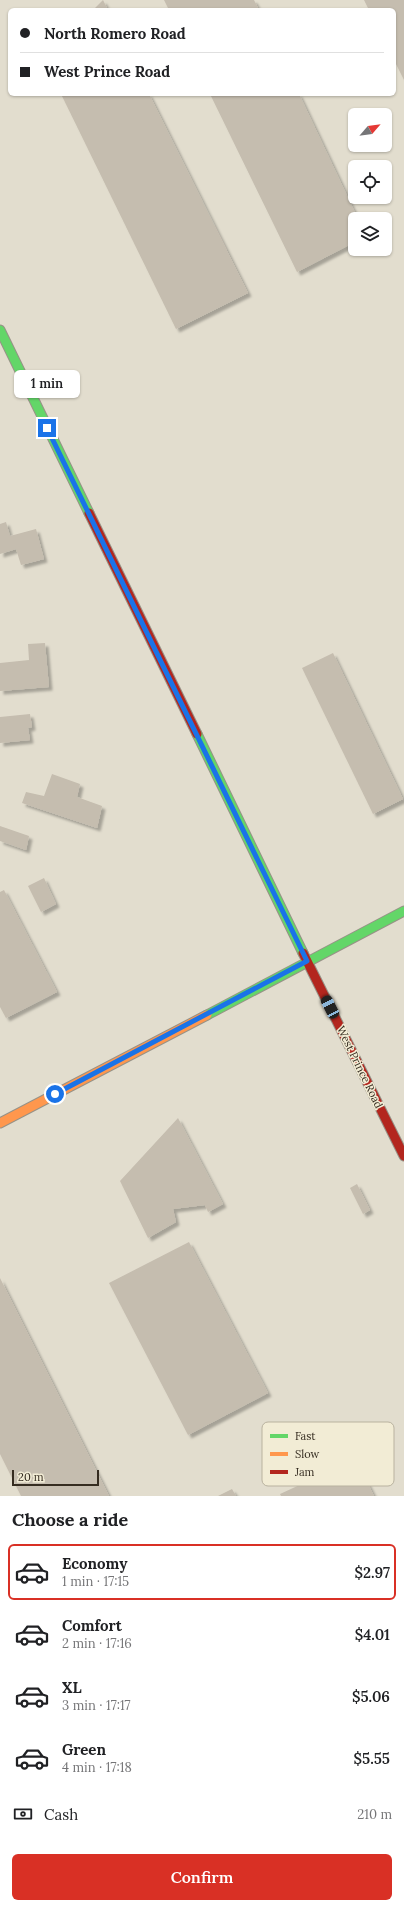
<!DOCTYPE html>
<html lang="en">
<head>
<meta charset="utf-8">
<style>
	body { margin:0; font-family:Lora,serif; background:#f6f6f6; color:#202124; height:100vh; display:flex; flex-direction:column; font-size:15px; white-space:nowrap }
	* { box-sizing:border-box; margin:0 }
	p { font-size:13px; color:#757577 }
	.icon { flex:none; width:22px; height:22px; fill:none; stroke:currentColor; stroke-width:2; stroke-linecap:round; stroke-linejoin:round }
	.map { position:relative; height:1496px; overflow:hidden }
	.panel { display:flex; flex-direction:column; background:#fff; flex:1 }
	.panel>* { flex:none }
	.hud { position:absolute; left:8px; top:8px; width:388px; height:88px; border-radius:6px; box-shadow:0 1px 3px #0004; display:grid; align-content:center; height:88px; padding:0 12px; background:#fff }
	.needle { width:26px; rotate:62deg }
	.tools { position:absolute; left:348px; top:108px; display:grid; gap:8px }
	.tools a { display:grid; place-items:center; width:44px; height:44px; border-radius:6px; background:#fff; box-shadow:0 1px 3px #0004; font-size:20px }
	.scale { position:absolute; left:12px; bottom:10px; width:87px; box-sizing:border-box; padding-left:4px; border:2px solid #352c20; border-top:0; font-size:11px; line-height:14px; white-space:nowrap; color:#352c20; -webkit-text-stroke:3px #f2ecd5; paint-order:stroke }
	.end { position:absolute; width:18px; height:18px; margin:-9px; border:5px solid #1a73e8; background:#fff; box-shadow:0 0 0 2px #fff }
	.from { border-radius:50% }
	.bubble { position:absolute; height:28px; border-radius:6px; background:#fff; box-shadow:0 1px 3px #0004; font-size:13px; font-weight:600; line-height:28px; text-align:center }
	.car { position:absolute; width:12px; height:24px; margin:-12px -6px; border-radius:5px; box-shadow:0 0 3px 1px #0007; background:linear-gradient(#222 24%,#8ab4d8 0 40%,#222 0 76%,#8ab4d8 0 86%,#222 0) }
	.hud b { display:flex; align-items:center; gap:14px; height:38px; font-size:15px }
	.hud b+b { border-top:1px solid #e0e0e0 }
	.hud i { width:10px; height:10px; background:#202124 }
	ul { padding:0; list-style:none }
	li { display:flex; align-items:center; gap:12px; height:56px; margin:0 8px 6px; padding:0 4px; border:2px solid transparent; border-radius:6px }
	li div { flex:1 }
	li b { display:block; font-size:15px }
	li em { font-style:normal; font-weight:600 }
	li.on { border-color:#d93025 }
	li>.icon { width:36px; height:36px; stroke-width:1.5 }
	h2 { padding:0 12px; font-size:18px; line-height:48px }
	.pay { display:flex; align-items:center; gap:10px; height:44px; padding:0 12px; font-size:15px }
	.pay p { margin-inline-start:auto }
	.primary-button { display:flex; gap:8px; margin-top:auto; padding:8px 12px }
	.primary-button a { flex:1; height:46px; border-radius:6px; background:#d93025; color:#fff; font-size:16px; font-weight:600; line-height:46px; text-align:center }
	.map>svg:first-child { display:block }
</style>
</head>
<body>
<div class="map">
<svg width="404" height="1496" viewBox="0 0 404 1496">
	<defs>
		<filter id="shadow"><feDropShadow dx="3.5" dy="3.5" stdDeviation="1" flood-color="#0004"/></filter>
	</defs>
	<rect width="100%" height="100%" fill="#e2ddce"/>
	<g fill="#c5bdaf" filter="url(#shadow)">
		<polygon points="103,0 108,10 93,10"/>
		<polygon points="164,0 254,0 259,10 169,10"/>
		<polygon points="364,0 404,0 404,80 394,60 394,10 369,10"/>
		<polygon points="61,94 149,94 248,293 176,329"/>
		<polygon points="210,94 299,94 358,219 355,219 355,242 297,272"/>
		<polygon points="6,522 10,536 36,529 44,559 21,565 16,549 0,554 0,524"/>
		<polygon points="45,643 49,687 0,691 0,663 29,660 28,644"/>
		<polygon points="333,653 403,799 373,814 302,668"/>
		<polygon points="30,714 32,727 28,728 30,740 0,743 0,717"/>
		<polygon points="52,774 80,784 77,797 102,806 97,828 22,803 26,792 44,796"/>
		<polygon points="0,826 29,836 26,850 0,841"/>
		<polygon points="44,878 56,904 41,912 28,886"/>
		<polygon points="4,890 57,992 6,1018 0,1007 0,892"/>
		<polygon points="178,1118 223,1204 208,1212 205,1205 173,1209 176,1222 148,1238 120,1181"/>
		<polygon points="357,1184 370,1210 363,1214 350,1188"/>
		<polygon points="189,1242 268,1393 188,1435 109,1283"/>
		<polygon points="0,1278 109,1496 21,1496 0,1454"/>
		<polygon points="356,1459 374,1496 281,1496 280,1494"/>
		<polygon points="232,1489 236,1496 218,1496"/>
	</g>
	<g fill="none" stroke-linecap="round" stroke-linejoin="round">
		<defs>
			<g id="fast">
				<polyline points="0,330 89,513"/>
				<polyline points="197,734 303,953"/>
				<polyline points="207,1015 404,911"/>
			</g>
			<polyline id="slow" points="0,1123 207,1015"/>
			<g id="jam">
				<polyline points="89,513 197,734"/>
				<polyline points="303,953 404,1156"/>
			</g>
		</defs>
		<use href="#fast" stroke="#979287" stroke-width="11"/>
		<use href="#slow" stroke="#979287" stroke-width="11"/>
		<use href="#jam" stroke="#979287" stroke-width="11"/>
		<use href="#fast" stroke="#63d668" stroke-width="9"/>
		<use href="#slow" stroke="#ff974d" stroke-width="9"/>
		<use href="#jam" stroke="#b3261e" stroke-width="9"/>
	</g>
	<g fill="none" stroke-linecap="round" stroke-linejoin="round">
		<polyline stroke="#1a73e8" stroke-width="5" points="47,428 307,961 55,1094"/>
	</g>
	<g text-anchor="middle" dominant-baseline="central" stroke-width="3" stroke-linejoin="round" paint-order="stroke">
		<g font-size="11" fill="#352c20" stroke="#f2ecd5">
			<text transform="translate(360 1067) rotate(64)">West Prince Road</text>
		</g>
	</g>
	<rect x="262" y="1422" width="132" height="64" rx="6" fill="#f2ecd5" stroke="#b9b29f" stroke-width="1"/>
	<rect x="270" y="1434" width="18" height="4" fill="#63d668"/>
	<rect x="270" y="1452" width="18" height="4" fill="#ff974d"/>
	<rect x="270" y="1470" width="18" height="4" fill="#b3261e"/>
	<g font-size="11" fill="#352c20">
		<text x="295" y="1440">Fast</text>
		<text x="295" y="1458">Slow</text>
		<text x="295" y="1476">Jam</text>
	</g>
</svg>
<div class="tools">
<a><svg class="needle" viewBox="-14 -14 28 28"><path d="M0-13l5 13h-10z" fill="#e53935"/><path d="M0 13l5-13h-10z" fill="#757577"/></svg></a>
<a><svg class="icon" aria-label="locate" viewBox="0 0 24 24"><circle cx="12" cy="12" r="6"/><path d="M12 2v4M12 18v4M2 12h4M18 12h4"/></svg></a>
<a><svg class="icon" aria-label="layers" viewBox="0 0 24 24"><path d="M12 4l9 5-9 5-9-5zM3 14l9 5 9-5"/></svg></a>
</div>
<div class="scale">20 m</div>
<i class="end from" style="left:55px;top:1094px"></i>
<i class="end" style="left:47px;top:428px"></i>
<div class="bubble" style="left:14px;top:370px;width:66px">1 min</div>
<i class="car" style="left:330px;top:1007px;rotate:333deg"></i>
<div class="hud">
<b><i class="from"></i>North Romero Road</b>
<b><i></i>West Prince Road</b>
</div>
</div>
<section class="panel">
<h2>Choose a ride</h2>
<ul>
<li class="on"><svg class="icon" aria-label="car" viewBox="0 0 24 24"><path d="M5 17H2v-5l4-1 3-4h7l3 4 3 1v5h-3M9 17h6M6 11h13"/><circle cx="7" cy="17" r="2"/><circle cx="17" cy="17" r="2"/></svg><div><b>Economy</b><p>1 min · 17:15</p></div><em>$2.97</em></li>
<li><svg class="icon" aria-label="car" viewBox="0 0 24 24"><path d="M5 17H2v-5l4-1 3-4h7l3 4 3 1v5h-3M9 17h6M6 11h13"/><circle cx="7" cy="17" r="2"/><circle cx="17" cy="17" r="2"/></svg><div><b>Comfort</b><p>2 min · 17:16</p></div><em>$4.01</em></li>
<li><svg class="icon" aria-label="car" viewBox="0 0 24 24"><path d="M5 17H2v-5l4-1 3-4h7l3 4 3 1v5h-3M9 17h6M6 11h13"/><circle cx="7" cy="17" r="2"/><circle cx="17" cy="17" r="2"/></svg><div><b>XL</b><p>3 min · 17:17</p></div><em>$5.06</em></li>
<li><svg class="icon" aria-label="car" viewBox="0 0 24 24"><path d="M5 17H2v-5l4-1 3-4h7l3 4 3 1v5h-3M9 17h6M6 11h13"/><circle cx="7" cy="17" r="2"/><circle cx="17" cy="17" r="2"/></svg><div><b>Green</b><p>4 min · 17:18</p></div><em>$5.55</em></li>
</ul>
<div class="pay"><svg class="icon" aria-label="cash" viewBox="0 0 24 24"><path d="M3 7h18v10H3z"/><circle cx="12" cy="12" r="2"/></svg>Cash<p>210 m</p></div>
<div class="primary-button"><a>Confirm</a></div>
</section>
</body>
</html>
